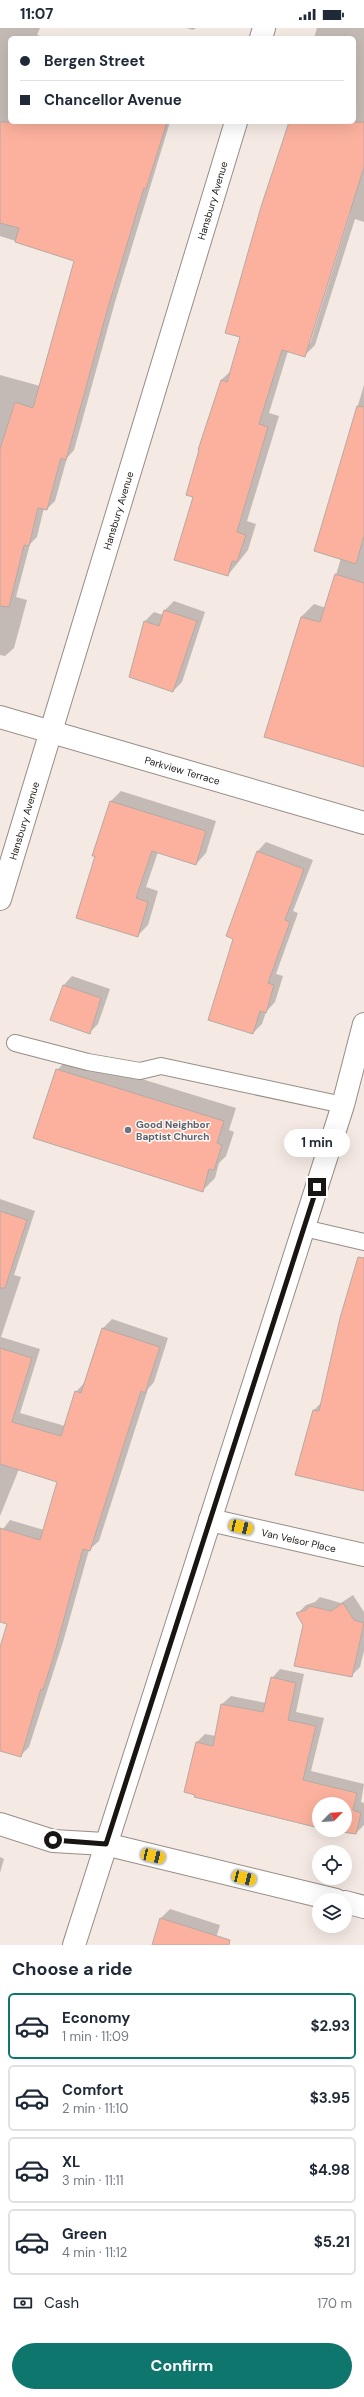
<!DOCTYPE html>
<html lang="en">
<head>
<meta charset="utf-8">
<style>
	body { margin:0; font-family:"DM Sans",sans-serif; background:#f6f6f7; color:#1f2937; height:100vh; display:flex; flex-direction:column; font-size:15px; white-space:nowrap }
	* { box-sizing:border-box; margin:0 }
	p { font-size:13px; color:#747a83 }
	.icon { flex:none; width:22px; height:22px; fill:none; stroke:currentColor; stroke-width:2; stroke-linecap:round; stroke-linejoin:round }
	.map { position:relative; height:1917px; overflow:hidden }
	.details { display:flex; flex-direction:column; background:#fff; flex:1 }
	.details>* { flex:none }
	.top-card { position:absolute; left:8px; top:8px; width:348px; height:88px; border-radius:6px; box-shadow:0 4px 16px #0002; display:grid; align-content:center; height:88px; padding:0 12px; background:#fff }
	.needle { width:26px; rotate:66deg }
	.controls { position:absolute; left:312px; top:1769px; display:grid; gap:8px }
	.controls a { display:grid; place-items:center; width:40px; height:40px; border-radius:50%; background:#fff; box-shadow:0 4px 16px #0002; font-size:20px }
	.end { position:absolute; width:18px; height:18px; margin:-9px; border:5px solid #191513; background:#fff; box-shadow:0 0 0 2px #fff }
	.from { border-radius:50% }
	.bubble { position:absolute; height:28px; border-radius:14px; background:#fff; box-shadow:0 4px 16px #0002; font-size:13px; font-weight:700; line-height:28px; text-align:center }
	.car { position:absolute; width:12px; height:24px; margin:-12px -6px; border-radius:5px; box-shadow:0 0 3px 1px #0007; background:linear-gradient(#f5c518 24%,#345 0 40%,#f5c518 0 76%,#345 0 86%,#f5c518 0) }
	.top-card b { display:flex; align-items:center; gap:14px; height:38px; font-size:15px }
	.top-card b+b { border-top:1px solid #e0e1e3 }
	.top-card i { width:10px; height:10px; background:#1f2937 }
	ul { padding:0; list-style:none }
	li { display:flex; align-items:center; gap:12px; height:66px; margin:0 8px 6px; padding:0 4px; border:2px solid #e0e1e3; border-radius:6px }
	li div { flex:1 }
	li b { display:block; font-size:15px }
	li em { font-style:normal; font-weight:700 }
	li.current { border-color:#0f766e }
	li>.icon { width:36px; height:36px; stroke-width:1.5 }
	h2 { padding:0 12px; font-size:18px; line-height:48px }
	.pay { display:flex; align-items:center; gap:10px; height:44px; padding:0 12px; font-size:15px }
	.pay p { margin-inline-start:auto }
	.cta { display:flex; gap:8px; margin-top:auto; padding:8px 12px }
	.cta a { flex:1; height:46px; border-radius:24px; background:#0f766e; color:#fff; font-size:16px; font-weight:700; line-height:46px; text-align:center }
	.status { display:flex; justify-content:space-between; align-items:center; height:28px; padding:0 20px; background:#fff; direction:ltr }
	.status svg { height:11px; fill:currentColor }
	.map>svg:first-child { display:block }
</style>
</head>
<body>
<div class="status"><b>11:07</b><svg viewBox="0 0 49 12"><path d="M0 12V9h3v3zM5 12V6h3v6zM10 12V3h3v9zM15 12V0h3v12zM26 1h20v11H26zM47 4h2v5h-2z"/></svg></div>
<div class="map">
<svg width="364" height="1917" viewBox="0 0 364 1917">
	<rect width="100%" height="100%" fill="#f4e9e3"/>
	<g fill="#0003" fill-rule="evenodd">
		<polygon points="0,0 40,0 37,7 47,10 10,10 10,94 170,94 115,274 74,422 67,430 55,473 47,481 44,480 37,509 30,516 16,569 27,572 14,620 5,628 0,627 0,347 40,358 75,232 0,208"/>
		<polygon points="186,0 196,0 193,2"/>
		<path d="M 317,0 L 364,0 L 364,194 L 355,191 L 315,317 L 304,328 L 288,323 L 269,385 L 279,388 L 247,493 L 256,496 L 248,522 L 228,547 L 195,468 L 221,352 L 231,343 L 241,308 L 290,94 L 354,94 L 354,10 L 314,10 ZM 349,185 L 350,186 L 310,316 L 308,316 Z"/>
		<polygon points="364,357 364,737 265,708 301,589 314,576 326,580 341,530 315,522"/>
		<polygon points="174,573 205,584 182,654 173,663 131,648 145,593 154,584 163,587 165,582"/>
		<polygon points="121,763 216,793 206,825 196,836 158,824 146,859 158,863 148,897 138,907 96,828 110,774"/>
		<polygon points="266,814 313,832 293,883 298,885 276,946 283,948 275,974 266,984 262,996 253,1005 234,910 257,824"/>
		<polygon points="72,948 110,961 98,996 89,1005 63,958"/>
		<polygon points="70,1029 236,1080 229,1102 234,1104 226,1128 219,1135 215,1150 202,1163 57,1042"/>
		<polygon points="0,1171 35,1183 14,1247 21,1249 1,1309 40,1321 20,1385 65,1398 76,1364 85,1354 103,1300 112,1291 168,1310 154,1354 148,1361 99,1513 89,1522 63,1614 29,1719 20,1728 0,1722 0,1623 9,1595 0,1593 0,1505 10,1492 44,1502 59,1453 19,1441 0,1488"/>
		<polygon points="364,1229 364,1462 314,1382 322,1374 359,1235"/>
		<polygon points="353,1567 364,1584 364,1623 360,1639 351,1648 304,1597 297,1586 306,1577 315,1574 320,1569 341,1575"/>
		<polygon points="280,1641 304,1646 296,1684 324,1690 311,1743 364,1756 361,1774 364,1775 364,1797 356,1805 333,1802 345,1802 345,1776 319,1776 319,1799 185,1764 197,1714 205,1706 216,1708 222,1676 231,1668 266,1675 272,1650"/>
		<polygon points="0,1829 4,1831 0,1845"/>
		<polygon points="170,1881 220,1897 215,1913 228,1917 153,1917 161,1890"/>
	</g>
	<g fill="#fbb19d" stroke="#b5aaa6">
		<polygon points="0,94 167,94 146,161 144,160 107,283 66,432 61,430 47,482 38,480 29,518 24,517 9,579 0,578 0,421 15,374 33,380 74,233 15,214 19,200 0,195"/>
		<polygon points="289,94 364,94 364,139 305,329 282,322 259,396 268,399 237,504 246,507 237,534 232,533 228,548 174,532 193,469 186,467 199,422 198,422 221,352 227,354 240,309 225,305 261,179"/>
		<polygon points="357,378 364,379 364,508 356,536 314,523"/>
		<polygon points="335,546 364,555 364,739 264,709 301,589 320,594"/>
		<polygon points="164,582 197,593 173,664 129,649 144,593 159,598"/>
		<polygon points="110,773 206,803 196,837 152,823 136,870 148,874 138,909 76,890 95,828 92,828"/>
		<polygon points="257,823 304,841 285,892 290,894 268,955 274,957 266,985 260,983 253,1006 208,992 233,911 226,908"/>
		<polygon points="63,957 101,970 90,1006 50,992"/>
		<polygon points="56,1041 224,1093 217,1115 222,1117 214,1142 209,1141 203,1164 33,1110"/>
		<polygon points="0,1183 27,1192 5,1260 0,1260"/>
		<polygon points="358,1229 364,1230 364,1463 295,1447 313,1382 319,1383 340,1290"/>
		<polygon points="102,1300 160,1319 145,1365 141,1363 90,1523 83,1521 55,1624 43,1662 41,1661 21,1729 0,1723 0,1619 7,1596 0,1594 0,1500 40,1512 57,1454 0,1436 0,1320 32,1330 12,1394 61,1408 75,1363 81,1365"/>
		<polygon points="343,1575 354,1592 364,1595 352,1649 294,1638 303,1597 296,1585 306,1582 310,1578 331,1583"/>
		<polygon points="271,1649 296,1655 288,1692 316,1698 303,1752 357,1765 353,1782 361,1785 356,1806 329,1802 345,1802 345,1776 319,1776 319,1800 194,1769 195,1767 184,1764 196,1714 213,1718 221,1676 263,1684"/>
		<polygon points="160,1890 230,1912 229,1917 152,1917"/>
	</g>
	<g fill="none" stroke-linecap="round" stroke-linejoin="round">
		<defs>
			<g id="service">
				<polyline points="15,1015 88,1034 140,1043 161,1038 343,1077"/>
				<polyline points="304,1200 364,1214"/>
			</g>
			<g id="minor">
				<polyline points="261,10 264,0"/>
				<path id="s1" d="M 0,689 L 364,795"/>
				<path id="s2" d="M 0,871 L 236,94"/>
				<path id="s3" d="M 210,1492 L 364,1527"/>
				<polyline points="0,1796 53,1813 105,1816"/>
			</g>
			<g id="secondary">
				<polyline points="105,1816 336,1872"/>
				<polyline points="345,1874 364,1879"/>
				<polyline points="74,1917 343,1077 364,996"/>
			</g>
		</defs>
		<use href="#service" stroke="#978d87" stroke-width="18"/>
		<use href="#minor" stroke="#978d87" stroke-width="24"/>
		<use href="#secondary" stroke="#978d87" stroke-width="24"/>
		<use href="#service" stroke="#fff" stroke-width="16"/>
		<use href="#minor" stroke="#fff" stroke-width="22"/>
		<use href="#secondary" stroke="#fff" stroke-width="22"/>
	</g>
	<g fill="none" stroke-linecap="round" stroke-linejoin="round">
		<polyline stroke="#191513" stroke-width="5" points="53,1812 106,1816 317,1159"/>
	</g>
	<circle fill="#6b7280" stroke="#fef7f4" stroke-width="1.5" cx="128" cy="1102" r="4"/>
	<g text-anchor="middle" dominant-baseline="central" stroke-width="3" stroke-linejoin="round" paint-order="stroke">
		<g font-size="10" fill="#191513" stroke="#fef7f4">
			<text stroke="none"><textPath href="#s2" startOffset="730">Hansbury Avenue</textPath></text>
			<text stroke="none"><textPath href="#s2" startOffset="406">Hansbury Avenue</textPath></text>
			<text stroke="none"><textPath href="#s1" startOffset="190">Parkview Terrace</textPath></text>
			<text stroke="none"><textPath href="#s2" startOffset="82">Hansbury Avenue</textPath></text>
			<text stroke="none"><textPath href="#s3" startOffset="91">Van Velsor Place</textPath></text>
		</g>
		<g font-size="10" font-weight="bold" fill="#5b616d" stroke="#fef7f4" text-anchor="start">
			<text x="136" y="1096">Good Neighbor<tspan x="136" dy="12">Baptist Church</tspan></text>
		</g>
	</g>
</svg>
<div class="controls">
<a><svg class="needle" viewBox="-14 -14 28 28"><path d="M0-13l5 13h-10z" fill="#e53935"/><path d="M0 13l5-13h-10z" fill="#747a83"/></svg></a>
<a><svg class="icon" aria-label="locate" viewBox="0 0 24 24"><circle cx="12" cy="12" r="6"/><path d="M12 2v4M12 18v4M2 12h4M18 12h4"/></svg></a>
<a><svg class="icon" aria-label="layers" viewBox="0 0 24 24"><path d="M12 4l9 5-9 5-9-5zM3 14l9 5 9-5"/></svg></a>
</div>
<i class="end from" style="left:53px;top:1812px"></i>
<i class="end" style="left:317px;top:1159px"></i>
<div class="bubble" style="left:284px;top:1101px;width:66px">1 min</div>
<i class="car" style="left:241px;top:1499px;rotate:103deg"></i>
<i class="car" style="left:153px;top:1828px;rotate:103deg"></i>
<i class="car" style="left:244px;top:1850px;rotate:104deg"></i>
<div class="top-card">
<b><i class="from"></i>Bergen Street</b>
<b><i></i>Chancellor Avenue</b>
</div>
</div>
<section class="details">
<h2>Choose a ride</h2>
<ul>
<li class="current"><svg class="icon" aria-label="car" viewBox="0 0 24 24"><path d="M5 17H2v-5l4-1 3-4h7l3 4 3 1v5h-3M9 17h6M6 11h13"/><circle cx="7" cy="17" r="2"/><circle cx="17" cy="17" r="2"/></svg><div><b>Economy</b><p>1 min · 11:09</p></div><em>$2.93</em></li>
<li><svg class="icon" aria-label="car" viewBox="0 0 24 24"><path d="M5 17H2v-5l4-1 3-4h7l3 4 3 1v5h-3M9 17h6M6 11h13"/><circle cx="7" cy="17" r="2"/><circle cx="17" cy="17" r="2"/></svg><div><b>Comfort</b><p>2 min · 11:10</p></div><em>$3.95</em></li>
<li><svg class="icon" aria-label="car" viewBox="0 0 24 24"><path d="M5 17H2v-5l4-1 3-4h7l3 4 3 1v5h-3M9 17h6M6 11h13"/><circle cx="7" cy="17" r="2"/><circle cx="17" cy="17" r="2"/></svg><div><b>XL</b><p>3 min · 11:11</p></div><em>$4.98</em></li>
<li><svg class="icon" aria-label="car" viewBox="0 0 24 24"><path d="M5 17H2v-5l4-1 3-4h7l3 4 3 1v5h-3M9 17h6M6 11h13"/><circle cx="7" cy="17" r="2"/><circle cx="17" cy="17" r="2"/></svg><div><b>Green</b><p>4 min · 11:12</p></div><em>$5.21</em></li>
</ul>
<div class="pay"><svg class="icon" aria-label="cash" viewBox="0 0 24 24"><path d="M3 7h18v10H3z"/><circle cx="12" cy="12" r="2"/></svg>Cash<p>170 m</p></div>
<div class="cta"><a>Confirm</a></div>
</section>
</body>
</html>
